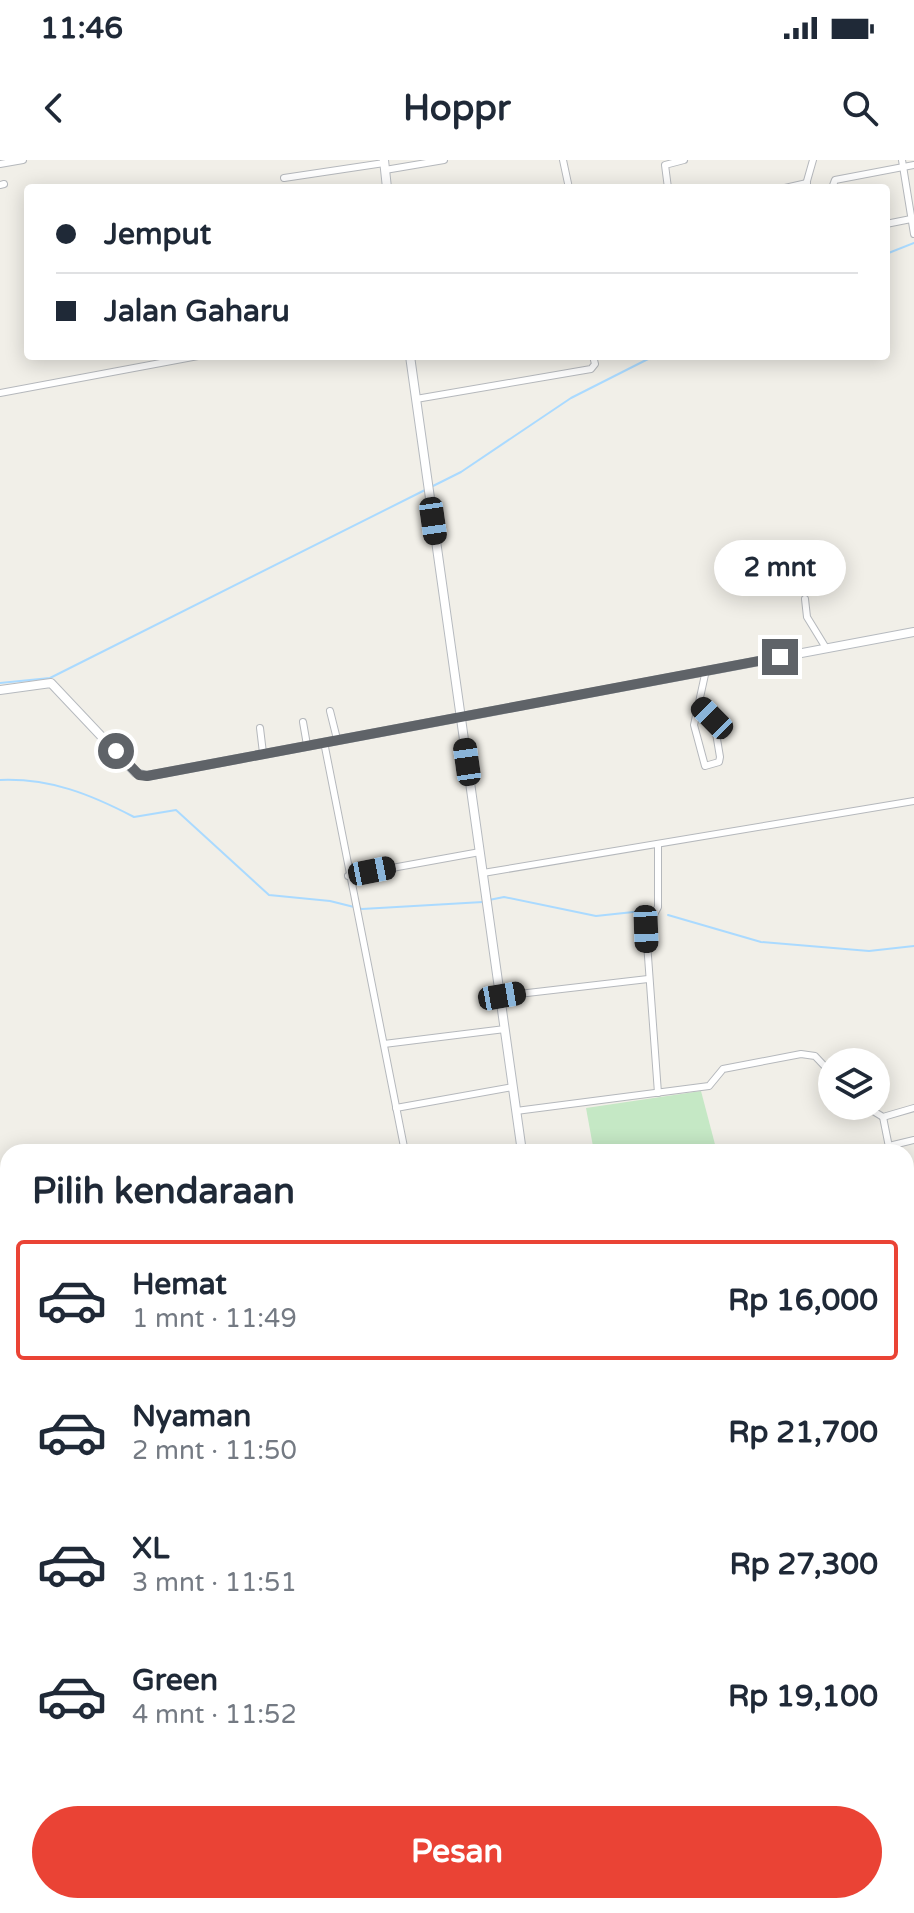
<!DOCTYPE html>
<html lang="id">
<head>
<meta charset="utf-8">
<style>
	body { margin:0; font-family:"Varela Round",sans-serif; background:#f6f6f7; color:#1f2937; height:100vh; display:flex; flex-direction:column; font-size:30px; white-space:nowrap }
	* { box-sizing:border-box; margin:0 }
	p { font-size:26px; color:#747a83 }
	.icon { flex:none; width:44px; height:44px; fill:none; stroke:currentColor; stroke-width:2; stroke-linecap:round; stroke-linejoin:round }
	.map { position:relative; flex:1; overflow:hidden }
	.sheet { position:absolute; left:0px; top:984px; width:914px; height:770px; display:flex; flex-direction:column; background:#fff; border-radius:24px 24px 0 0; box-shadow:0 4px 20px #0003 }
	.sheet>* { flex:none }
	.top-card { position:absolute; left:24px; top:24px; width:866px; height:176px; border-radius:8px; box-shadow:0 4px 20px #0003; display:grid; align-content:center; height:176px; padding:0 32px; background:#fff }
	.tools { position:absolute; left:818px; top:888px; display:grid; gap:16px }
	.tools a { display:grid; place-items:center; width:72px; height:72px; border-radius:50%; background:#fff; box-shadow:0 4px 20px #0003; font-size:40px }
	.end { position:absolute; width:36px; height:36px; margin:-18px; border:10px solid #5f6368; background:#fff; box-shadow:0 0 0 4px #fff }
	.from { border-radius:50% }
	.bubble { position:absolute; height:56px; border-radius:28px; background:#fff; box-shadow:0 4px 20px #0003; font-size:26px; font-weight:700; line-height:56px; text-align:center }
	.car { position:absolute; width:24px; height:48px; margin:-24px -12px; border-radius:10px; box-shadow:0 0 6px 2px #0007; background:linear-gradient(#222 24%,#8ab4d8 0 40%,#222 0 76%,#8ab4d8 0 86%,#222 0) }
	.top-card b { display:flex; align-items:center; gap:28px; height:76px; font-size:30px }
	.top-card b+b { border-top:2px solid #e0e1e3 }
	.top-card i { width:20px; height:20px; background:#1f2937 }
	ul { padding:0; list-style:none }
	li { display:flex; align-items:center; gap:24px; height:120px; margin:0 16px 12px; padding:0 16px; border:4px solid transparent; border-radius:8px }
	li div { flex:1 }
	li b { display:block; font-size:30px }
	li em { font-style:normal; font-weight:700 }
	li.selected { border-color:#ea4335 }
	li>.icon { width:72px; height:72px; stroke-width:1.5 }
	h2 { padding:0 32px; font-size:36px; line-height:96px }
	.cta { display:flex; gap:16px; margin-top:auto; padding:16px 32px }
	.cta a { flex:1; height:92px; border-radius:48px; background:#ea4335; color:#fff; font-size:32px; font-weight:700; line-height:92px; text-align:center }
	.status { display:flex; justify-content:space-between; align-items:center; height:56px; padding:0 40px; background:#fff; direction:ltr }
	.status svg { height:22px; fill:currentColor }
	header { display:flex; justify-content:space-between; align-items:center; height:104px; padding:0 32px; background:#fff; font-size:36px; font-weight:700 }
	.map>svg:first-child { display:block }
</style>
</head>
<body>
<div class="status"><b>11:46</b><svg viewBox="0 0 49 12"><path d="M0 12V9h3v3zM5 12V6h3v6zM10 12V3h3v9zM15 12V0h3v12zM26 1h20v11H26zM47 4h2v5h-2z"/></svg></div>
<header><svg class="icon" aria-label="back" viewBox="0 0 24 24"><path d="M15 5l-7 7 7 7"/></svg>Hoppr<svg class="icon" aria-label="search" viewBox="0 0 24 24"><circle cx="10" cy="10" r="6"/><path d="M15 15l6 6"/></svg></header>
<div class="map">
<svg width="914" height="1753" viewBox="0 0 914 1753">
	<rect width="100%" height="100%" fill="#f1efe8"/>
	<polygon fill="#c5e8c5" points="701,931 717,992 594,992 586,948"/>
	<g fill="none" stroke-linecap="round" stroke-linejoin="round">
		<g stroke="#aadaff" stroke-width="2">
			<polyline points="886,94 914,83"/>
			<polyline points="431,327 461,312 571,238 654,196"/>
			<polyline points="0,523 50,518 425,330"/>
			<path d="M 0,620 C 50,618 90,634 134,657 L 176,650 L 269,735 L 330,741 L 362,749 L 483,742"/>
			<polyline points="489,740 504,737 596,756 652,750"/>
			<polyline points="668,755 761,782 869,791 914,786"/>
		</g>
		<defs>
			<g id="street">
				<polyline points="563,0 569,28"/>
				<polyline points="902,0 914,74"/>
				<polyline points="0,4 23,0"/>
				<polyline points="385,10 444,0"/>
				<polyline points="284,18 384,3"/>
				<polyline points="0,25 4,24"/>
				<polyline points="668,28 665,5 684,0"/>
				<polyline points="785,28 807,23"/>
				<polyline points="805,28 813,0"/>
				<polyline points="832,28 835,20 914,5"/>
				<polyline points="886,64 911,59"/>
				<polyline points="0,233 198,196"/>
				<polyline points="416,239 591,209 595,204 593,196"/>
				<polyline points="805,439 807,457 826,488"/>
				<polyline points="700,546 714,561 720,597 719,602 705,606 694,565 706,510"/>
				<polyline points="330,551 337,579"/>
				<polyline points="303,562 307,585"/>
				<polyline points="260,568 263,593"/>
				<polyline points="324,582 405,992"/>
				<polyline points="483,713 914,641"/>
				<polyline points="348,716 480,692"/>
				<polyline points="502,836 648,819"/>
				<polyline points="384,884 505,869"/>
				<polyline points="658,933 646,769 658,747 658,684"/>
				<polyline points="865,946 883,957 914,948"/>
				<polyline points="396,948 513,927"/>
				<polyline points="516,951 709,926 723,909 801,894 815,896 832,914"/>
				<polyline points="883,957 890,992"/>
				<polyline points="889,986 914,980"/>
				<polyline points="906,1088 914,1140"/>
				<polyline points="906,1187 914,1185"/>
				<polyline points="906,1337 914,1380"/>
				<polyline points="906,1443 914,1489"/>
				<polyline points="0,1489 8,1488"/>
				<polyline points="906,1690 914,1689"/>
			</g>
			<g id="secondary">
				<polyline points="384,0 387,28"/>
				<polyline points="410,196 522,992"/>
				<polyline points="0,530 51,523 136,613 147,616 914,472"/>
				<polyline points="906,1441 914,1440"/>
				<polyline points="627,1746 628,1753"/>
			</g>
		</defs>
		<use href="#street" stroke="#b5b8bc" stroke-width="8"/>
		<use href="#secondary" stroke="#b6babf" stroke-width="10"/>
		<use href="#street" stroke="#fff" stroke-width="6"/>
		<use href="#secondary" stroke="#fff" stroke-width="8"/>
	</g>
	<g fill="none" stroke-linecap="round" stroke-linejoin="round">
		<polyline stroke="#5f6368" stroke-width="10" points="116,591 139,615 147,616 780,497"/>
	</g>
</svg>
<div class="tools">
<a><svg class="icon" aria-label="layers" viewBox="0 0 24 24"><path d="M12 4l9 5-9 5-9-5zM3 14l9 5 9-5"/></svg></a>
</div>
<i class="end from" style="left:116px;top:591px"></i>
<i class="end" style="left:780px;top:497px"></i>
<div class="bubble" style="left:714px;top:380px;width:132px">2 mnt</div>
<i class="car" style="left:433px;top:361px;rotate:172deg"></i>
<i class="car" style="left:712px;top:558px;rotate:315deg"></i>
<i class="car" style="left:467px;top:602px;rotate:352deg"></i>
<i class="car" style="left:372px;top:711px;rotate:79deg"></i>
<i class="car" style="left:646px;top:769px;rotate:178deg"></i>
<i class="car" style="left:502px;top:836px;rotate:80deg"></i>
<div class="top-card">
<b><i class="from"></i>Jemput</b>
<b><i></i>Jalan Gaharu</b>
</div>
<section class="sheet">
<h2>Pilih kendaraan</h2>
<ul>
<li class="selected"><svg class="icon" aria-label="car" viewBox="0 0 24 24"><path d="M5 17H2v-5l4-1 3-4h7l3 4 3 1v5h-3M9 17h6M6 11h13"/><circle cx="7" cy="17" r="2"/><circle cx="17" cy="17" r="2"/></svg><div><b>Hemat</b><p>1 mnt · 11:49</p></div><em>Rp 16,000</em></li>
<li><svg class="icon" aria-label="car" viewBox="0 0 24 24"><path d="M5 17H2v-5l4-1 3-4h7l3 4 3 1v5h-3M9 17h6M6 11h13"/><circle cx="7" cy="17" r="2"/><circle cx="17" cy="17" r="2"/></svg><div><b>Nyaman</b><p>2 mnt · 11:50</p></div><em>Rp 21,700</em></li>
<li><svg class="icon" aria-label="car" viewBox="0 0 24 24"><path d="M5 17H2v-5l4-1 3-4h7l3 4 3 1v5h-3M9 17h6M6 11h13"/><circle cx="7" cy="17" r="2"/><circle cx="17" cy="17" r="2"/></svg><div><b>XL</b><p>3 mnt · 11:51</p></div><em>Rp 27,300</em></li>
<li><svg class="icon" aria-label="car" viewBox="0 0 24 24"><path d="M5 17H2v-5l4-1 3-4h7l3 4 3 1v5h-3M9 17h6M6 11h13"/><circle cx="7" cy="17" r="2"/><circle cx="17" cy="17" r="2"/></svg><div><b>Green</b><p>4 mnt · 11:52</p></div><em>Rp 19,100</em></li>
</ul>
<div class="cta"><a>Pesan</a></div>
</section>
</div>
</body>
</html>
